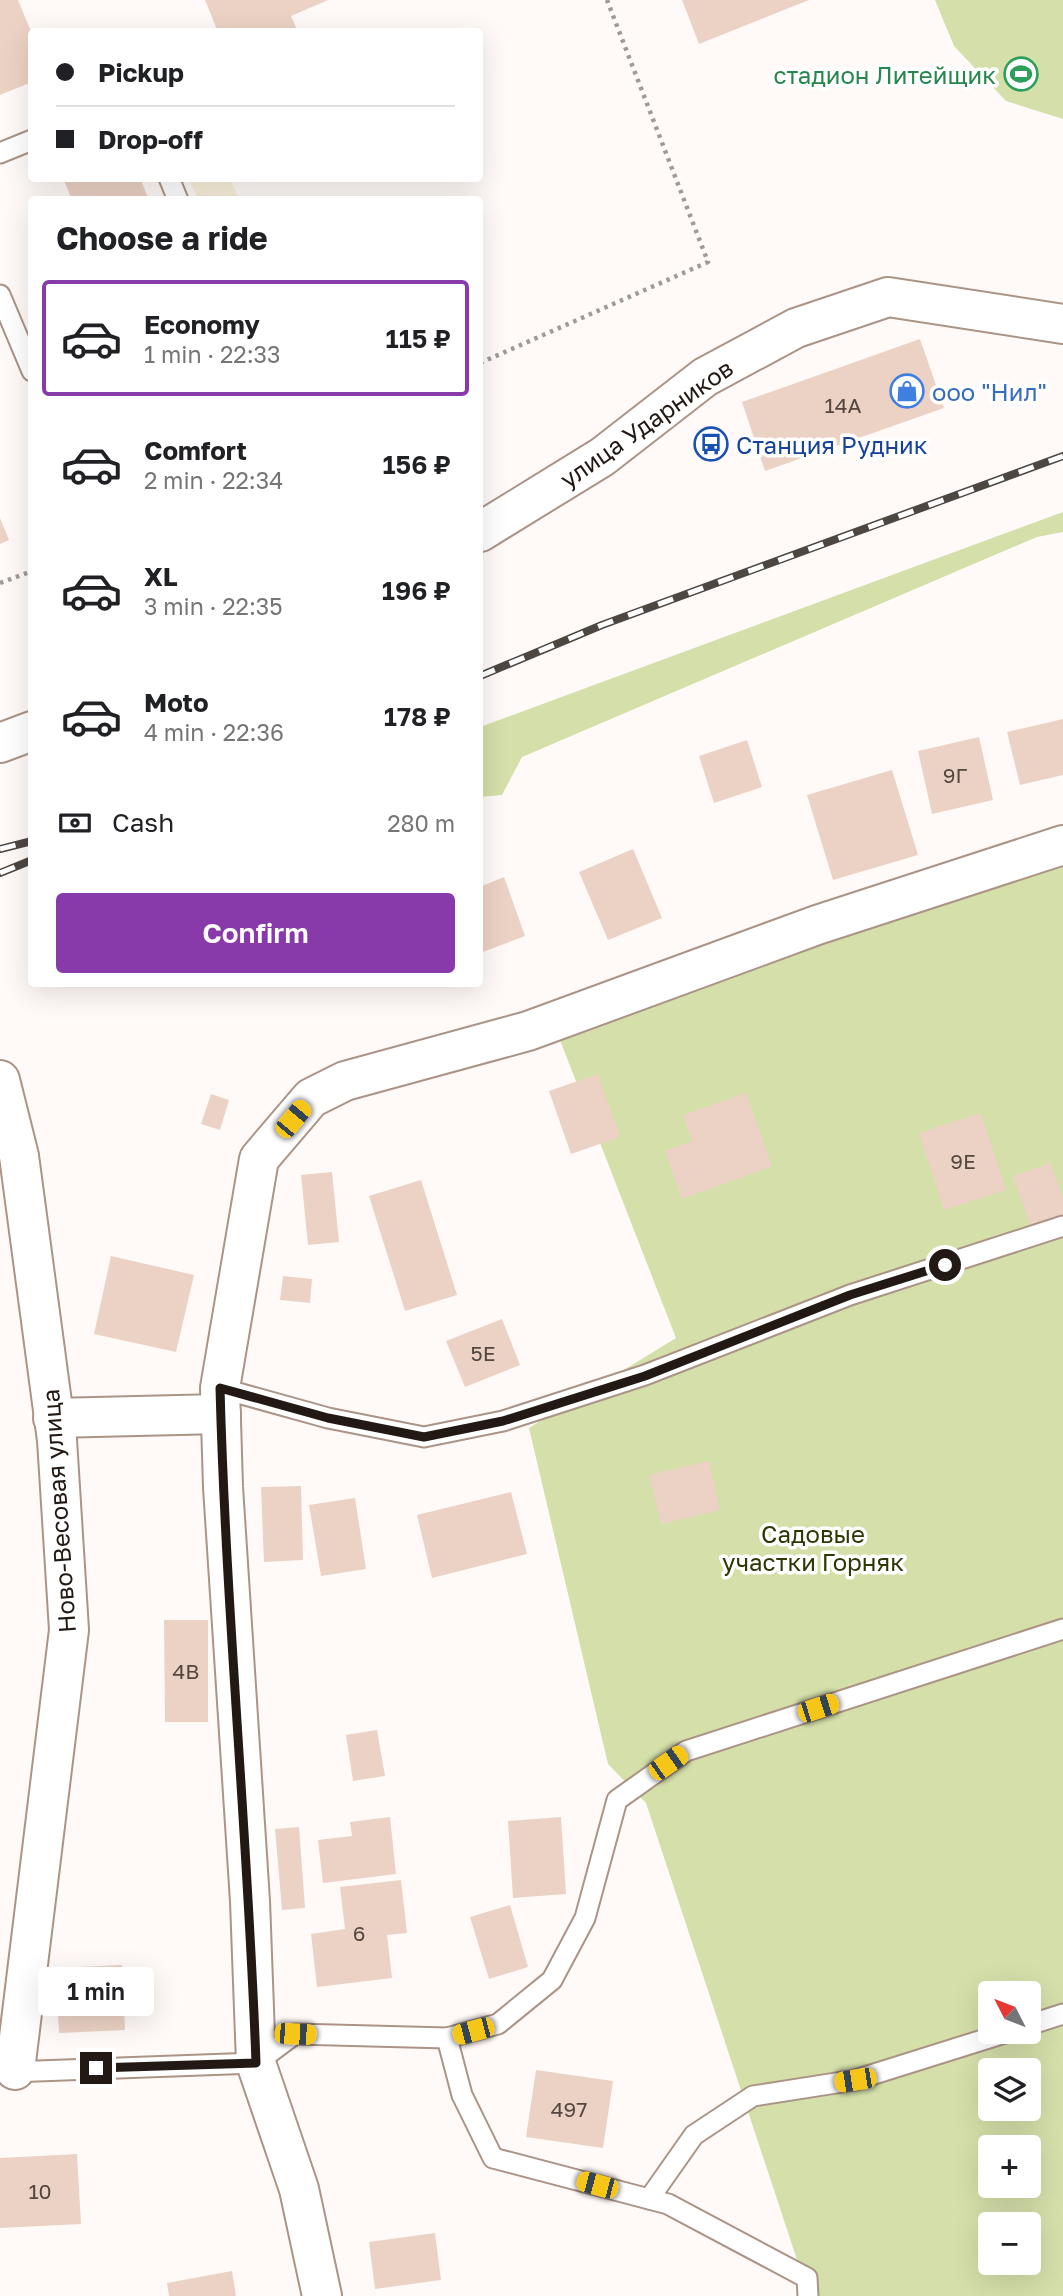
<!DOCTYPE html>
<html lang="en">
<head>
<meta charset="utf-8">
<style>
	body { margin:0; font-family:"Golos Text",sans-serif; background:#f6f6f6; color:#202124; height:100vh; display:flex; flex-direction:column; font-size:26px; white-space:nowrap }
	* { box-sizing:border-box; margin:0 }
	p { font-size:23px; color:#757577 }
	.icon { flex:none; width:38px; height:38px; fill:none; stroke:currentColor; stroke-width:2; stroke-linecap:round; stroke-linejoin:round }
	.map { position:relative; flex:1; overflow:hidden }
	.side { position:absolute; left:28px; top:196px; width:455px; height:791px; display:flex; flex-direction:column; background:#fff; border-radius:7px; box-shadow:0 7px 28px #0002 }
	.side>* { flex:none }
	.banner { position:absolute; left:28px; top:28px; width:455px; height:154px; border-radius:7px; box-shadow:0 7px 28px #0002; display:grid; align-content:center; height:154px; padding:0 28px; background:#fff }
	.needle { width:46px; rotate:312deg }
	.controls { position:absolute; left:978px; top:1981px; display:grid; gap:14px }
	.controls a { display:grid; place-items:center; width:63px; height:63px; border-radius:7px; background:#fff; box-shadow:0 7px 28px #0002; font-size:35px }
	.end { position:absolute; width:32px; height:32px; margin:-16px; border:9px solid #221914; background:#fff; box-shadow:0 0 0 4px #fff }
	.from { border-radius:50% }
	.bubble { position:absolute; height:49px; border-radius:7px; background:#fff; box-shadow:0 7px 28px #0002; font-size:23px; font-weight:600; line-height:49px; text-align:center }
	.car { position:absolute; width:21px; height:42px; margin:-21px -10px; border-radius:9px; box-shadow:0 0 5px 2px #0007; background:linear-gradient(#f5c518 24%,#345 0 40%,#f5c518 0 76%,#345 0 86%,#f5c518 0) }
	.banner b { display:flex; align-items:center; gap:24px; height:66px; font-size:26px }
	.banner b+b { border-top:2px solid #e0e0e0 }
	.banner i { width:18px; height:18px; background:#202124 }
	ul { padding:0; list-style:none }
	li { display:flex; align-items:center; gap:21px; height:116px; margin:0 14px 10px; padding:0 14px; border:4px solid transparent; border-radius:7px }
	li div { flex:1 }
	li b { display:block; font-size:26px }
	li em { font-style:normal; font-weight:600 }
	li.active { border-color:#8839aa }
	li>.icon { width:63px; height:63px; stroke-width:1.5 }
	h2 { padding:0 28px; font-size:32px; line-height:84px }
	.pay { display:flex; align-items:center; gap:18px; height:77px; padding:0 28px; font-size:26px }
	.pay p { margin-inline-start:auto }
	.primary-button { display:flex; gap:14px; margin-top:auto; padding:14px 28px }
	.primary-button a { flex:1; height:80px; border-radius:7px; background:#8839aa; color:#fff; font-size:28px; font-weight:600; line-height:80px; text-align:center }
	.map>svg:first-child { display:block }
</style>
</head>
<body>
<div class="map">
<svg width="1063" height="2296" viewBox="0 0 1063 2296">
	<rect width="100%" height="100%" fill="#fffaf7"/>
	<polygon fill="#faf0db" points="189,179 230,179 239,199 198,199"/>
	<g fill="#d4dfa9" fill-rule="evenodd">
		<polygon points="935,0 1063,0 1063,119 1006,101 954,46"/>
		<polygon points="1063,512 1063,532 1037,537 522,757 502,795 480,797 480,727"/>
		<path d="M 1063,856 L 1063,2296 L 809,2296 L 646,1803 L 608,1764 L 529,1428 L 676,1338 L 558,1035 ZM 990,1993 L 1029,1993 L 1029,2032 L 990,2032 ZM 990,2070 L 1029,2070 L 1029,2109 L 990,2109 ZM 990,2147 L 1029,2147 L 1029,2186 L 990,2186 ZM 990,2224 L 1029,2224 L 1029,2263 L 990,2263 Z"/>
	</g>
	<g fill="#ebd2c4">
		<polygon points="0,0 18,0 32,34 32,82 0,95"/>
		<polygon points="205,0 328,0 291,16 298,32 218,32"/>
		<polygon points="682,0 809,0 699,44"/>
		<polygon points="63,178 140,178 149,200 72,200"/>
		<polygon points="920,339 944,408 765,471 742,402"/>
		<polygon points="0,518 9,540 0,544"/>
		<polygon points="1063,719 1063,775 1020,785 1007,732"/>
		<polygon points="979,737 993,800 932,814 918,751"/>
		<polygon points="747,740 762,787 714,803 699,756"/>
		<polygon points="892,770 918,855 833,880 807,795"/>
		<polygon points="633,849 662,918 608,940 579,872"/>
		<polygon points="504,877 525,936 480,953 480,887"/>
		<polygon points="598,1074 620,1137 571,1154 549,1091"/>
		<polygon points="746,1093 772,1166 682,1199 665,1151 692,1141 683,1115"/>
		<polygon points="211,1094 229,1100 220,1130 201,1124"/>
		<polygon points="981,1113 1006,1190 944,1210 919,1133"/>
		<polygon points="1050,1163 1063,1197 1063,1222 1033,1233 1013,1176"/>
		<polygon points="332,1172 339,1242 308,1245 301,1175"/>
		<polygon points="421,1180 457,1295 405,1311 369,1196"/>
		<polygon points="111,1256 194,1275 176,1352 94,1334"/>
		<polygon points="283,1276 312,1279 310,1303 280,1300"/>
		<polygon points="502,1319 520,1365 465,1387 446,1341"/>
		<polygon points="709,1461 720,1510 661,1524 649,1475"/>
		<polygon points="301,1486 303,1560 264,1562 261,1487"/>
		<polygon points="511,1492 527,1554 432,1578 417,1515"/>
		<polygon points="355,1498 366,1569 321,1576 309,1505"/>
		<polygon points="164,1620 208,1620 208,1722 165,1722"/>
		<polygon points="377,1730 385,1776 353,1781 346,1735"/>
		<polygon points="390,1817 396,1874 323,1883 318,1840 352,1836 350,1822"/>
		<polygon points="561,1817 566,1894 513,1898 508,1821"/>
		<polygon points="299,1827 305,1908 282,1910 275,1829"/>
		<polygon points="401,1880 407,1933 387,1935 392,1978 317,1987 311,1934 345,1929 340,1887"/>
		<polygon points="510,1905 528,1967 489,1979 470,1917"/>
		<polygon points="122,1965 125,2030 59,2033 56,1968"/>
		<polygon points="536,2070 613,2081 603,2148 526,2137"/>
		<polygon points="77,2154 81,2224 0,2228 0,2158"/>
		<polygon points="435,2233 441,2280 375,2289 369,2242"/>
		<polygon points="232,2271 236,2296 169,2296 167,2283"/>
	</g>
	<g fill="none" stroke-linecap="round" stroke-linejoin="round">
		<defs>
			<g id="lane">
				<polyline points="0,153 32,140"/>
				<polyline points="169,178 178,200"/>
				<polyline points="0,295 32,371"/>
				<polyline points="220,1388 328,1418 424,1437 503,1421 645,1375 850,1295 1063,1226"/>
				<polyline points="1029,2025 1063,2014"/>
				<polyline points="447,2038 462,2095 493,2158 668,2204 807,2278 808,2296"/>
				<polyline points="10,2072 256,2063 295,2034 447,2038 498,2024 552,1980 585,1918 617,1800 686,1751 1063,1629"/>
				<polyline points="649,2199 694,2135 753,2096 855,2080 1008,2032"/>
			</g>
			<g id="street">
				<polyline points="480,532 602,457 705,377 796,328 888,297 1063,324"/>
				<polyline points="0,743 32,731"/>
				<polyline points="0,1080 19,1156 57,1440 69,1630 15,2070"/>
				<polyline points="53,1418 221,1414"/>
				<polyline points="322,2296 299,2189 256,2063 250,1901 223,1487 220,1388 259,1159 311,1098 345,1081 528,1031 817,925 1063,845"/>
			</g>
		</defs>
		<use href="#lane" stroke="#ab9486" stroke-width="23"/>
		<use href="#street" stroke="#ab9486" stroke-width="42"/>
		<g stroke="#a19a96" stroke-width="4.5" stroke-dasharray="3.5 5" stroke-linecap="butt">
			<polyline points="480,363 708,262 607,0"/>
			<polyline points="0,583 32,571"/>
		</g>
		<use href="#lane" stroke="#fff" stroke-width="19"/>
		<use href="#street" stroke="#fff" stroke-width="38"/>
		<defs>
			<g id="rail">
				<polyline points="480,676 602,625 1063,456"/>
				<polyline points="0,849 32,841"/>
				<polyline points="0,873 32,860"/>
			</g>
		</defs>
		<use href="#rail" stroke="#4e4641" stroke-width="8"/>
		<use href="#rail" stroke="#fff" stroke-width="5" stroke-dasharray="16" stroke-linecap="butt"/>
	</g>
	<g fill="none" stroke-linecap="round" stroke-linejoin="round">
		<path stroke="#221914" stroke-width="9" d="M 96,2068 L 256,2063 C 248,1838 226,1613 220,1388 L 328,1418 L 424,1437 L 503,1421 L 645,1376 L 850,1295 L 945,1265"/>
	</g>
	<defs>
		<symbol id="stadium-ring" viewBox="-11 -11 22 22"><circle r="9.5" fill="#fff" stroke="#2e9e5b" stroke-width="1.5"/><path d="M0-5a6.5 5 0 1 0 0 10a6.5 5 0 1 0 0-10ZM-3.5-1.8h7v3.6h-7Z" fill="#2e9e5b"/></symbol>
		<symbol id="shop-ring" viewBox="-11 -11 22 22"><circle r="9.5" fill="#fff" stroke="#3f7fe0" stroke-width="1.5"/><path d="M-5-2.5h2.3a2.7 3.5 0 0 1 5.4 0H5L5.5 6h-11ZM-1.5-2.5h3a1.5 2.3 0 0 0-3 0Z" fill="#3f7fe0"/></symbol>
		<symbol id="bus-ring" viewBox="-11 -11 22 22"><circle r="9.5" fill="#fff" stroke="#1a4fb4" stroke-width="1.5"/><path d="M-5-6H5V4H4V6H2V4H-2V6H-4V4H-5ZM-3.5-4V0h7V-4ZM-3.5 1.2v1.5H-2V1.2ZM2 1.2v1.5H3.5V1.2Z" fill="#1a4fb4"/></symbol>
	</defs>
	<g fill-rule="evenodd">
		<use href="#stadium-ring" x="1002" y="55" width="38" height="38"/>
		<use href="#shop-ring" x="888" y="372" width="38" height="38"/>
		<use href="#bus-ring" x="692" y="425" width="38" height="38"/>
	</g>
	<g text-anchor="middle" dominant-baseline="central" stroke-width="7" stroke-linejoin="round" paint-order="stroke">
		<g font-size="21" fill="#544740">
			<text x="843" y="405">14А</text>
			<text x="955" y="775">9Г</text>
			<text x="963" y="1161">9Е</text>
			<text x="483" y="1353">5Е</text>
			<text x="186" y="1671">4В</text>
			<text x="359" y="1933">6</text>
			<text x="569" y="2109">497</text>
			<text x="40" y="2191">10</text>
		</g>
		<g font-size="24" fill="#27864d" stroke="#fff" text-anchor="end">
			<text x="996" y="74">стадион Литейщик</text>
		</g>
		<g font-size="24" fill="#366cbe" stroke="#fff" text-anchor="start">
			<text x="932" y="391">ооо "Нил"</text>
		</g>
		<g font-size="24" fill="#221914" stroke="#fff">
			<text transform="translate(646 423) rotate(-35)">улица Ударников</text>
			<text transform="translate(58 1511) rotate(-94)">Ново-Весовая улица</text>
		</g>
		<g font-size="24" fill="#164399" stroke="#fff" text-anchor="start">
			<text x="736" y="444">Станция Рудник</text>
		</g>
		<g font-size="24" fill="#303705" stroke="#fff">
			<text x="813" y="1533">Садовые<tspan x="813" dy="28">участки Горняк</tspan></text>
		</g>
	</g>
</svg>
<div class="controls">
<a><svg class="needle" viewBox="-14 -14 28 28"><path d="M0-13l5 13h-10z" fill="#e53935"/><path d="M0 13l5-13h-10z" fill="#757577"/></svg></a>
<a><svg class="icon" aria-label="layers" viewBox="0 0 24 24"><path d="M12 4l9 5-9 5-9-5zM3 14l9 5 9-5"/></svg></a>
<a>+</a>
<a>−</a>
</div>
<i class="end from" style="left:945px;top:1265px"></i>
<i class="end" style="left:96px;top:2068px"></i>
<div class="bubble" style="left:38px;top:1967px;width:116px">1 min</div>
<i class="car" style="left:293px;top:1119px;rotate:40deg"></i>
<i class="car" style="left:818px;top:1708px;rotate:72deg"></i>
<i class="car" style="left:668px;top:1763px;rotate:55deg"></i>
<i class="car" style="left:473px;top:2031px;rotate:255deg"></i>
<i class="car" style="left:295px;top:2034px;rotate:92deg"></i>
<i class="car" style="left:855px;top:2080px;rotate:261deg"></i>
<i class="car" style="left:597px;top:2185px;rotate:285deg"></i>
<div class="banner">
<b><i class="from"></i>Pickup</b>
<b><i></i>Drop-off</b>
</div>
<section class="side">
<h2>Choose a ride</h2>
<ul>
<li class="active"><svg class="icon" aria-label="car" viewBox="0 0 24 24"><path d="M5 17H2v-5l4-1 3-4h7l3 4 3 1v5h-3M9 17h6M6 11h13"/><circle cx="7" cy="17" r="2"/><circle cx="17" cy="17" r="2"/></svg><div><b>Economy</b><p>1 min · 22:33</p></div><em>115 ₽</em></li>
<li><svg class="icon" aria-label="car" viewBox="0 0 24 24"><path d="M5 17H2v-5l4-1 3-4h7l3 4 3 1v5h-3M9 17h6M6 11h13"/><circle cx="7" cy="17" r="2"/><circle cx="17" cy="17" r="2"/></svg><div><b>Comfort</b><p>2 min · 22:34</p></div><em>156 ₽</em></li>
<li><svg class="icon" aria-label="car" viewBox="0 0 24 24"><path d="M5 17H2v-5l4-1 3-4h7l3 4 3 1v5h-3M9 17h6M6 11h13"/><circle cx="7" cy="17" r="2"/><circle cx="17" cy="17" r="2"/></svg><div><b>XL</b><p>3 min · 22:35</p></div><em>196 ₽</em></li>
<li><svg class="icon" aria-label="car" viewBox="0 0 24 24"><path d="M5 17H2v-5l4-1 3-4h7l3 4 3 1v5h-3M9 17h6M6 11h13"/><circle cx="7" cy="17" r="2"/><circle cx="17" cy="17" r="2"/></svg><div><b>Moto</b><p>4 min · 22:36</p></div><em>178 ₽</em></li>
</ul>
<div class="pay"><svg class="icon" aria-label="cash" viewBox="0 0 24 24"><path d="M3 7h18v10H3z"/><circle cx="12" cy="12" r="2"/></svg>Cash<p>280 m</p></div>
<div class="primary-button"><a>Confirm</a></div>
</section>
</div>
</body>
</html>
